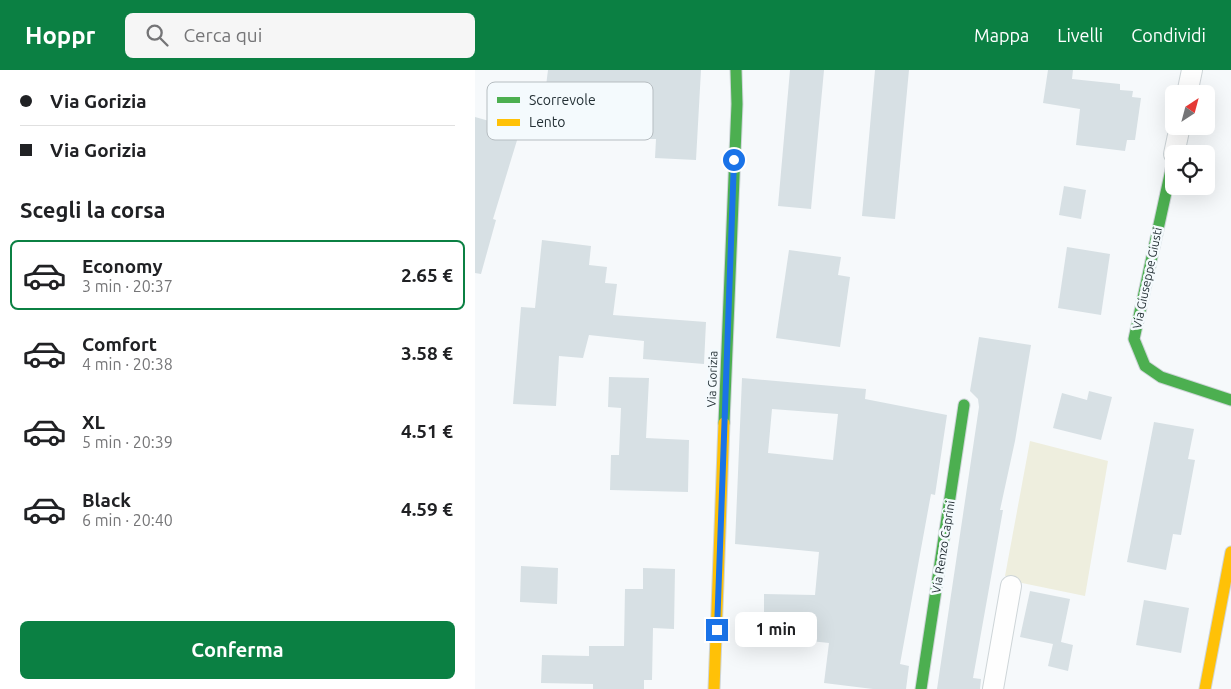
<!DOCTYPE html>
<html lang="it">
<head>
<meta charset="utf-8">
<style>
	body { margin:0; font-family:Ubuntu,sans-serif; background:#f6f6f6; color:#202124; height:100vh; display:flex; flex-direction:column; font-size:19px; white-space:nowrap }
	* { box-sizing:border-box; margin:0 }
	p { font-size:16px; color:#757577 }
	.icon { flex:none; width:28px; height:28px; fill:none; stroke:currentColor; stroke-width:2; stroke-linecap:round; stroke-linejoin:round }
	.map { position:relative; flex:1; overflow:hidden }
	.details { display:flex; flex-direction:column; background:#fff; width:475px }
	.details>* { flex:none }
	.banner { display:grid; align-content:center; height:110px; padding:0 20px; background:#fff }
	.needle { width:32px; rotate:36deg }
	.controls { position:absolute; left:690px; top:15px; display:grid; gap:10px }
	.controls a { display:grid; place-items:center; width:50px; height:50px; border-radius:8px; background:#fff; box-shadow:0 5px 20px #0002; font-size:25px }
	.end { position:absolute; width:22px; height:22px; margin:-11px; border:6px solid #1a73e8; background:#fff; box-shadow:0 0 0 2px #fff }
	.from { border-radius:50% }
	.bubble { position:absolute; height:35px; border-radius:8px; background:#fff; box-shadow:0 5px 20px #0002; font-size:16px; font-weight:600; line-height:35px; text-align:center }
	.banner b { display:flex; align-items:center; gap:18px; height:48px; font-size:19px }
	.banner b+b { border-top:1px solid #e0e0e0 }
	.banner i { width:12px; height:12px; background:#202124 }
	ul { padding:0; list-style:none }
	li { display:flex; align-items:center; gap:15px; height:70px; margin:0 10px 8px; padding:0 10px; border:2px solid transparent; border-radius:8px }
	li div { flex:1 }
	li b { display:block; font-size:19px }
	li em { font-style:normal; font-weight:600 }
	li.active { border-color:#0b8043 }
	li>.icon { width:45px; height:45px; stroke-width:1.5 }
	h2 { padding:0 20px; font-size:22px; line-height:60px }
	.action { display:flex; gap:10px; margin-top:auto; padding:10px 20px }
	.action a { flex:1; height:58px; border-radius:8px; background:#0b8043; color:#fff; font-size:20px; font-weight:600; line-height:58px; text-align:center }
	header { display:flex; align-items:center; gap:30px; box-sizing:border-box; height:70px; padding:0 25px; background:#0b8043; color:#fff }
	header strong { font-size:24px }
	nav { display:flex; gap:28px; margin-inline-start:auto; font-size:18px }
	.search { width:350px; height:45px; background:#f6f6f6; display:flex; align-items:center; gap:12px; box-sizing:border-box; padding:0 18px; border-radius:8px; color:#757577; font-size:19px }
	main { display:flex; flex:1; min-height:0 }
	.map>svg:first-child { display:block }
</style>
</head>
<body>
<header>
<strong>Hoppr</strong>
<div class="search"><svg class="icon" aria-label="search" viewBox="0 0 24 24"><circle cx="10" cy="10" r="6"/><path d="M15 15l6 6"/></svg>Cerca qui</div>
<nav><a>Mappa</a><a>Livelli</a><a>Condividi</a></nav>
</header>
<main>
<section class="details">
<div class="banner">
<b><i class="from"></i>Via Gorizia</b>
<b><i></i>Via Gorizia</b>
</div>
<h2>Scegli la corsa</h2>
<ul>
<li class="active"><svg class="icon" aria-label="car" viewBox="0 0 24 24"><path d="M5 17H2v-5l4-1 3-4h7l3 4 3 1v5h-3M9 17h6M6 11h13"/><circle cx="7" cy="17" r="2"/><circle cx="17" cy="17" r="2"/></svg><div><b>Economy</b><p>3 min · 20:37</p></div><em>2.65 €</em></li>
<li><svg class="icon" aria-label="car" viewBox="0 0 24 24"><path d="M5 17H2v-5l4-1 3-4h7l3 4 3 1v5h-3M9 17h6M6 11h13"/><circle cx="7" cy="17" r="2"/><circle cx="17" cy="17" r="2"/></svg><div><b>Comfort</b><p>4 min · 20:38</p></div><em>3.58 €</em></li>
<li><svg class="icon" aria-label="car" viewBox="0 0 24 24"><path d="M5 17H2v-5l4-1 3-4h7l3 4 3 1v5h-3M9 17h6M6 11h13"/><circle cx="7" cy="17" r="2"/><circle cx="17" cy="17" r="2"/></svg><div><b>XL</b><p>5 min · 20:39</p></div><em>4.51 €</em></li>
<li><svg class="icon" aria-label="car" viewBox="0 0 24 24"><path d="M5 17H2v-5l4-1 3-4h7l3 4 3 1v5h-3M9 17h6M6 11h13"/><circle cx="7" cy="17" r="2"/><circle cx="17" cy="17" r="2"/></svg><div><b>Black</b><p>6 min · 20:40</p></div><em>4.59 €</em></li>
</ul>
<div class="action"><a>Conferma</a></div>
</section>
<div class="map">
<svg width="756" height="619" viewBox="0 0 756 619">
	<rect width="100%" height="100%" fill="#f6f9fb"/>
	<polygon fill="#eeeede" points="555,371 633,391 610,526 547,513 530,506"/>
	<g fill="#d7e0e4" fill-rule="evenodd">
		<polygon points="73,0 226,0 221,90 180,88 181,69 174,69 175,59 66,56"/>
		<polygon points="315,0 349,0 336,139 303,136"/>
		<polygon points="400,0 434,0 420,149 387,146"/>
		<polygon points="573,0 598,0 597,9 645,14 645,20 658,21 657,27 666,28 660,70 652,70 650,81 601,75 605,39 568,33"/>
		<polygon points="0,47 25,54 23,61 43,67 18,149 21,150 6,204 0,203"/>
		<polygon points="589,116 611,120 606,149 584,145"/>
		<polygon points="67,170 116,176 114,195 132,197 130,213 142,214 138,245 231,252 229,294 168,289 169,271 114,265 108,288 84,286 81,336 38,334 46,237 60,238"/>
		<polygon points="592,177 635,184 626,245 583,238"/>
		<polygon points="314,180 366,187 363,205 375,207 365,277 301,268"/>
		<polygon points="504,267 556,275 540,371 525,440 528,440 498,608 506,609 505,619 462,619 504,337 503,329 495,321"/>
		<polygon points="134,307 174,308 171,368 214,370 213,422 135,420 136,385 144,385 146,338 133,337"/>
		<path d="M 267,308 L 391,319 L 390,329 L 472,345 L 460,425 L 456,424 L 425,594 L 434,596 L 431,619 L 398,619 L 349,613 L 354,573 L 335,571 L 338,546 L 289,545 L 289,524 L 340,525 L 344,482 L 260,474 ZM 297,339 L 363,344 L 358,390 L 293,383 Z"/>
		<polygon points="614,321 637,327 626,370 578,358 587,323 612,330"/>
		<polygon points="679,352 719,359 713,389 720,390 706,465 698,464 691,500 652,492"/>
		<polygon points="46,496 83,498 82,534 45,532"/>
		<polygon points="168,498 200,499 199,559 178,558 177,610 169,610 169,619 118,619 118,614 66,613 67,585 114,586 114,576 149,576 150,519 168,519"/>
		<polygon points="555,521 595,529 586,572 598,575 593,601 573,596 578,574 545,567"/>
		<polygon points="669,530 714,538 706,583 661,575"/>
	</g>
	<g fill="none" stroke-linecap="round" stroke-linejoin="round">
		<defs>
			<g id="street">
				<polyline points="712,24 717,0"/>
				<polyline points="699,84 705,56"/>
				<polyline points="518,619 536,516"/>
			</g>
			<g id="fast">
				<polyline points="699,86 659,269 670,296 686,307 756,330"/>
				<polyline points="249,353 262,34 261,0"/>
				<polyline points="446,619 489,335"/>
			</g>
			<g id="slow">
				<polyline points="239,619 249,353"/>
				<polyline points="730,619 756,482"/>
			</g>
		</defs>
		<use href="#street" stroke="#ced5d8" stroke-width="22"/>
		<use href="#fast" stroke="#ced5d8" stroke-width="13"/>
		<use href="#slow" stroke="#ced5d8" stroke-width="13"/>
		<use href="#street" stroke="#fefefe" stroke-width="20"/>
		<use href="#fast" stroke="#4caf50" stroke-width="11"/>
		<use href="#slow" stroke="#ffc107" stroke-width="11"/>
	</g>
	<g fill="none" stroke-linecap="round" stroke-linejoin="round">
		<polyline stroke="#1a73e8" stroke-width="6" points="242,560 259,90"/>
	</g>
	<g text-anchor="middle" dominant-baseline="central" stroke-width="5" stroke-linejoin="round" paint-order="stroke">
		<g font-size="12" fill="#243035" stroke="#f4fafd">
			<text transform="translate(672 208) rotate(-78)">Via Giuseppe Giusti</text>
			<text transform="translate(237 309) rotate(-88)">Via Gorizia</text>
			<text transform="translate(468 477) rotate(-81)">Via Renzo Caprini</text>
		</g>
	</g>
	<rect x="12" y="12" width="166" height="58" rx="8" fill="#f4fafd" stroke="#b6bdc1" stroke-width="1"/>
	<rect x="22" y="27" width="23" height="6" fill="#4caf50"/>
	<rect x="22" y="49" width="23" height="7" fill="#ffc107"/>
	<g font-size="14" fill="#243035">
		<text x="54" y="35">Scorrevole</text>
		<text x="54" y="57">Lento</text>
	</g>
</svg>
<div class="controls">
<a><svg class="needle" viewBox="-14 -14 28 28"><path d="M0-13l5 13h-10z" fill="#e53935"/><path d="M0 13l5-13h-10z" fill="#757577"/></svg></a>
<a><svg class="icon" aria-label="locate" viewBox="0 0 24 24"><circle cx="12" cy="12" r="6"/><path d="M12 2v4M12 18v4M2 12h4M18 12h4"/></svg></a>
</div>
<i class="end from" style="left:259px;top:90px"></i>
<i class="end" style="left:242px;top:560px"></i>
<div class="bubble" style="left:260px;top:542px;width:82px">1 min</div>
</div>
</main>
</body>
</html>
